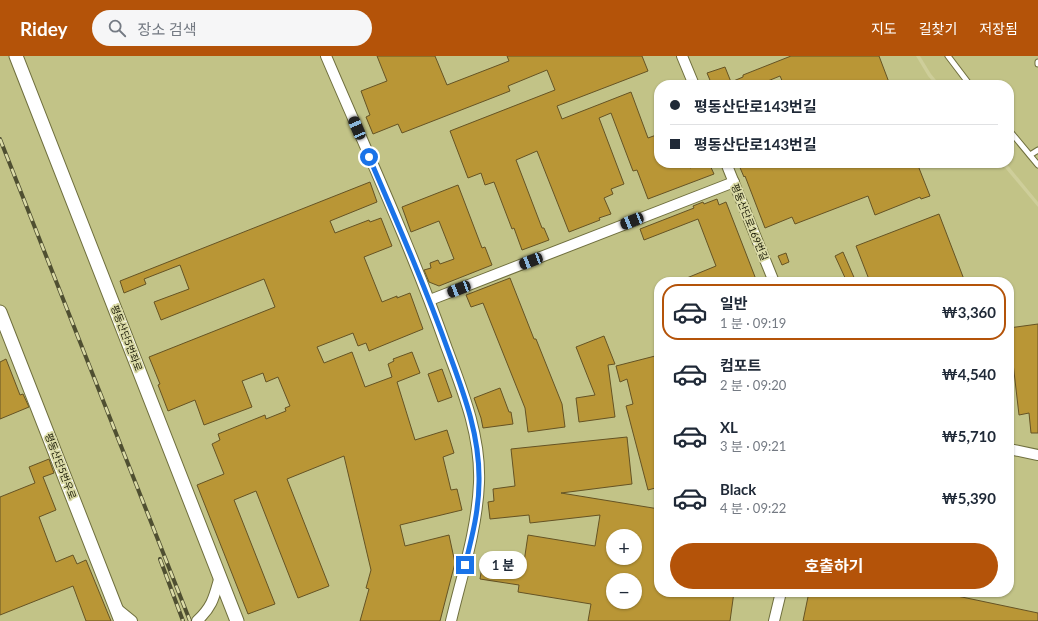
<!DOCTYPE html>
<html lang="ko">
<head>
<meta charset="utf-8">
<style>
	body { margin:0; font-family:Lato,"Noto Sans KR",sans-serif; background:#f6f6f7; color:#1f2937; height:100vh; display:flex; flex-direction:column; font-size:15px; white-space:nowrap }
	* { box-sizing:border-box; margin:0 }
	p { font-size:13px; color:#747a83 }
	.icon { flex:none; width:22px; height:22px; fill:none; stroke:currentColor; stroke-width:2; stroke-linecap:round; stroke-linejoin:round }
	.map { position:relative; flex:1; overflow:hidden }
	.details { position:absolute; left:654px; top:221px; width:360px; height:320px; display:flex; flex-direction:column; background:#fff; border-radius:16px; box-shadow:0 1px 3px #0004 }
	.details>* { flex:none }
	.guide { position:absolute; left:654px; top:24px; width:360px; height:88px; border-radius:16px; box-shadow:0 1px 3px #0004; display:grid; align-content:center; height:88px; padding:0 16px; background:#fff }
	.fabs { position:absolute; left:606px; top:473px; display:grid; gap:8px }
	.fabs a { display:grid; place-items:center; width:36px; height:36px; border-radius:50%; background:#fff; box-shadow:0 1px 3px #0004; font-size:20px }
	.end { position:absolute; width:18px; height:18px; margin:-9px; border:5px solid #1a73e8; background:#fff; box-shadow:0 0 0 2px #fff }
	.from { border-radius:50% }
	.bubble { position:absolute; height:28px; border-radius:14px; background:#fff; box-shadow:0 1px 3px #0004; font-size:13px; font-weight:700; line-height:28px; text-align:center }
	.car { position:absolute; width:12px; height:24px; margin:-12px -6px; border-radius:5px; box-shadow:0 0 3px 1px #0007; background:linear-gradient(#222 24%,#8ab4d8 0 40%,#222 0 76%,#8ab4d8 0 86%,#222 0) }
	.guide b { display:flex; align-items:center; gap:14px; height:38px; font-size:15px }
	.guide b+b { border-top:1px solid #e0e1e3 }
	.guide i { width:10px; height:10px; background:#1f2937 }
	ul { padding:7px 0 0; list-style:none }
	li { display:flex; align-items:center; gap:12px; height:56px; margin:0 8px 6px; padding:0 8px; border:2px solid transparent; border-radius:16px }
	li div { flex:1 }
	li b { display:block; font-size:15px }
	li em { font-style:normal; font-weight:700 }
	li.on { border-color:#b45309 }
	li>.icon { width:36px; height:36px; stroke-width:1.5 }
	.cta { display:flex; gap:8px; margin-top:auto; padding:8px 16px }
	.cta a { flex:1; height:46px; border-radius:24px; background:#b45309; color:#fff; font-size:16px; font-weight:700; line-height:46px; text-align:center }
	header { display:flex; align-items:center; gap:24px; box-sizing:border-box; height:56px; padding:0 20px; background:#b45309; color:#fff }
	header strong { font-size:19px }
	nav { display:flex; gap:22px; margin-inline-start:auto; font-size:14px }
	.search { width:280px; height:36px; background:#f6f6f7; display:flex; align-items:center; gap:10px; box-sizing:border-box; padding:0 14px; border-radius:22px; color:#747a83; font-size:15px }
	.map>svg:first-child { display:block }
</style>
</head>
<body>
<header>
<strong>Ridey</strong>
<div class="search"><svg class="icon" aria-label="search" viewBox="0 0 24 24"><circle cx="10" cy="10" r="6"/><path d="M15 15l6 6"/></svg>장소 검색</div>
<nav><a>지도</a><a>길찾기</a><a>저장됨</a></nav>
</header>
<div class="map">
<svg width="1038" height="565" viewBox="0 0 1038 565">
	<rect width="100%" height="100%" fill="#cece9a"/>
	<g fill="#c2c387" fill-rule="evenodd">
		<path d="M 0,0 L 916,0 L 928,20 L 936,29 L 659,29 L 659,107 L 1001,107 L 1038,151 L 1038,565 L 0,565 ZM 659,226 L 1009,226 L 1009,536 L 659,536 ZM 613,480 L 635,480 L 635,502 L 613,502 ZM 613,524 L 635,524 L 635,546 L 613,546 Z"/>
		<polygon points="920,0 1038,0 1038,146 1006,107 1009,107 1009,29 940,29 931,18"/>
	</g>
	<g fill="#b99636" stroke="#655324" fill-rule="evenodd">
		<polygon points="377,0 435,0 447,29 509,5 507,0 642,0 648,15 557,50 562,63 631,36 648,82 659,78 659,107 689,107 690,112 702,107 709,107 714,118 648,143 637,114 633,115 611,57 599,62 624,128 611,133 613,138 604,142 611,158 599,162 600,164 569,176 537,95 516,104 542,172 544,172 549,184 522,194 514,172 512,173 494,126 485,129 481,117 468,122 450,75 555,34 547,14 508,30 510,35 402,77 398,68 373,78 366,61 370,59 361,35 387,25"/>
		<polygon points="791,0 879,0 890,29 784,29 780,20 758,29 712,29 707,17 725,11 731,26 743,21 743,19"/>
		<polygon points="738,107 917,107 930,140 921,143 920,141 875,159 868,140 795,168 792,161 765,172 745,120 744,121"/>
		<polygon points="370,126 377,146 330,165 335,177 369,164 370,166 381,162 392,190 364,201 382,246 397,240 397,242 410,237 423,273 369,295 366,287 358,290 353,277 317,291 324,307 352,296 365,331 392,321 388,308 394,305 393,303 412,296 420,317 397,326 415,384 447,374 454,397 443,401 451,434 457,433 462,454 400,469 405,490 449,479 455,507 440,565 360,565 369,533 366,532 371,514 344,400 287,423 329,530 298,542 256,435 234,444 275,548 248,558 197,429 224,418 212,388 220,384 218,378 265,359 266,363 286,355 285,352 290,350 278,321 266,326 263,317 242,325 252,351 204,369 195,344 168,355 158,329 160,328 149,301 275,251 264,223 161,264 154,246 189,233 180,209 144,223 146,228 124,237 120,225"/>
		<polygon points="458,129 482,192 485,191 492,209 439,230 429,226 424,214 431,212 430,207 438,204 440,208 454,203 439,165 411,176 402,151"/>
		<polygon points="717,143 719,149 726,146 757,226 677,226 716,210 698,163 644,184 640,173 694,152 693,150 703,146 704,148"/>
		<polygon points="939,158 965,226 870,226 856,190"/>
		<polygon points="843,196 856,226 847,226 835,200"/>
		<polygon points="786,197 789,206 782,209 778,200"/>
		<polygon points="510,222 534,283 536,283 562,348 565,371 528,376 525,352 483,247 471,251 466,239"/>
		<polygon points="1038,268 1038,377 1031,377 1029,357 1019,359 1013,307 1009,308 1009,272"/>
		<polygon points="604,280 615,308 608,309 615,361 579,366 576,342 595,339 576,291"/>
		<polygon points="659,299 659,431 648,434 626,350 633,348 627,323 620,326 616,310"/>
		<polygon points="6,303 20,339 23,338 29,351 0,363 0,306"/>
		<polygon points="442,313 452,341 438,346 428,318"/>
		<polygon points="500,332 509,356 511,356 513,368 483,372 481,362 474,342"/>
		<path d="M 627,381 L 632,428 L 561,437 L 659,453 L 659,536 L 734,536 L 730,565 L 588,565 L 591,548 L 518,536 L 519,529 L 480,523 L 484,499 L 524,506 L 528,479 L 595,490 L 600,459 L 530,467 L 529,459 L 490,463 L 488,446 L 494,445 L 493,433 L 515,430 L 511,393 ZM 613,480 L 635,480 L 635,502 L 613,502 ZM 613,524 L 635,524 L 635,546 L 613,546 Z"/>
		<polygon points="49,403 54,417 43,421 56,454 39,461 56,506 73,499 77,508 86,504 111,565 86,565 73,530 0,559 0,441 35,427 29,411"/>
		<polygon points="809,536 938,536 1038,557 1038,565 803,565"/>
	</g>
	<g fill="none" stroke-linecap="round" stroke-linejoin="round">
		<defs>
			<g id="service">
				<polyline points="948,0 970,29"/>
				<polyline points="1038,6 1038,8"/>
				<polyline points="1009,74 1038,109"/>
				<polyline points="1030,99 1038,94"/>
			</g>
			<g id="minor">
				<path d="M 326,0 C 367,96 411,191 446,290 C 462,333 481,379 479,427 C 477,474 462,519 451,565"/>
				<polyline points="682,0 694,29"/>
				<polyline points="726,107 774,226"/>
				<polyline points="430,244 734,126"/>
				<polyline points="1009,393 1038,399"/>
				<polyline points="116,552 132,565"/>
				<path d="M 197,565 C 213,550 214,541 220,520"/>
				<polyline points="774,565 781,536"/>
			</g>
			<g id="tertiary">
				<polyline points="16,0 237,565"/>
				<polyline points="0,256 121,565"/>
			</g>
		</defs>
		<use href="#service" stroke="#6f6f3e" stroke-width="7"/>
		<use href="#minor" stroke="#6f6f3e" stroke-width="12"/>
		<use href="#tertiary" stroke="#6f6f3e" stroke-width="15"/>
		<use href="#service" stroke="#fff" stroke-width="5"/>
		<use href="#minor" stroke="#fff" stroke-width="10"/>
		<use href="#tertiary" stroke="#fff" stroke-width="13"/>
		<defs>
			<g id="rail">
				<polyline points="0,83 190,565"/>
				<polyline points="160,503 183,565"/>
			</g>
		</defs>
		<use href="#rail" stroke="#4f4f31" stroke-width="4"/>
		<use href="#rail" stroke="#dbdba7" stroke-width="2.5" stroke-dasharray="8" stroke-linecap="butt"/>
	</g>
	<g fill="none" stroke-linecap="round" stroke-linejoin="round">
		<path stroke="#1a73e8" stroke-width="5" d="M 369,101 C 397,166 425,230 449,297 C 464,338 480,380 479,426 C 479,454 472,481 465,509"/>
	</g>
	<g text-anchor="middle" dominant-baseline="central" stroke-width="3.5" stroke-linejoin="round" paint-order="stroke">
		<g font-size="10" fill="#1a1a06" stroke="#dbdba7">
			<text transform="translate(750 166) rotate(68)">평동산단로169번길</text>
			<text transform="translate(127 282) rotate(69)">평동산단5번좌로</text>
			<text transform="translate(61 410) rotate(69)">평동산단5번우로</text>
		</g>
	</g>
</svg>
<div class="fabs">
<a>+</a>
<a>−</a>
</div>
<i class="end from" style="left:369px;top:101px"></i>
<i class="end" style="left:465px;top:509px"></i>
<div class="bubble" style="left:479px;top:495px;width:48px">1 분</div>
<i class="car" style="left:357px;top:72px;rotate:337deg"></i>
<i class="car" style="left:632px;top:165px;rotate:248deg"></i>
<i class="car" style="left:531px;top:205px;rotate:249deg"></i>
<i class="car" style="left:459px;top:233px;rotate:249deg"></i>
<div class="guide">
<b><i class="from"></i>평동산단로143번길</b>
<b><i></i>평동산단로143번길</b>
</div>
<section class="details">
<ul>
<li class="on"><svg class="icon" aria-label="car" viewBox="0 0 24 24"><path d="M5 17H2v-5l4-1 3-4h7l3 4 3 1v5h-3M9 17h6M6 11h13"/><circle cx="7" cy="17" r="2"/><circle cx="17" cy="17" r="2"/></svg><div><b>일반</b><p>1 분 · 09:19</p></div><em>₩3,360</em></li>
<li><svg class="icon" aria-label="car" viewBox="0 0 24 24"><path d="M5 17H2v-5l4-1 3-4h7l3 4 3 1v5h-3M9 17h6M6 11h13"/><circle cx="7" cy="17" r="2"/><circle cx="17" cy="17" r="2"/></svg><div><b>컴포트</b><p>2 분 · 09:20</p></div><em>₩4,540</em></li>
<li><svg class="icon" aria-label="car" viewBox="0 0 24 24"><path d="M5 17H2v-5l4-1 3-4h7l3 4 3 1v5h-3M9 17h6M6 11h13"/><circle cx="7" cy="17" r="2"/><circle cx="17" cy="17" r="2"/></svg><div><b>XL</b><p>3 분 · 09:21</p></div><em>₩5,710</em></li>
<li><svg class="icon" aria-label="car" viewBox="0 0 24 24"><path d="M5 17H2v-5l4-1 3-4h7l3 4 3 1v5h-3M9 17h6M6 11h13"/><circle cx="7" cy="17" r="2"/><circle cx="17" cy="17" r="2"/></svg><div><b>Black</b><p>4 분 · 09:22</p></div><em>₩5,390</em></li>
</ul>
<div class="cta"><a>호출하기</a></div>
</section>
</div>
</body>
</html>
